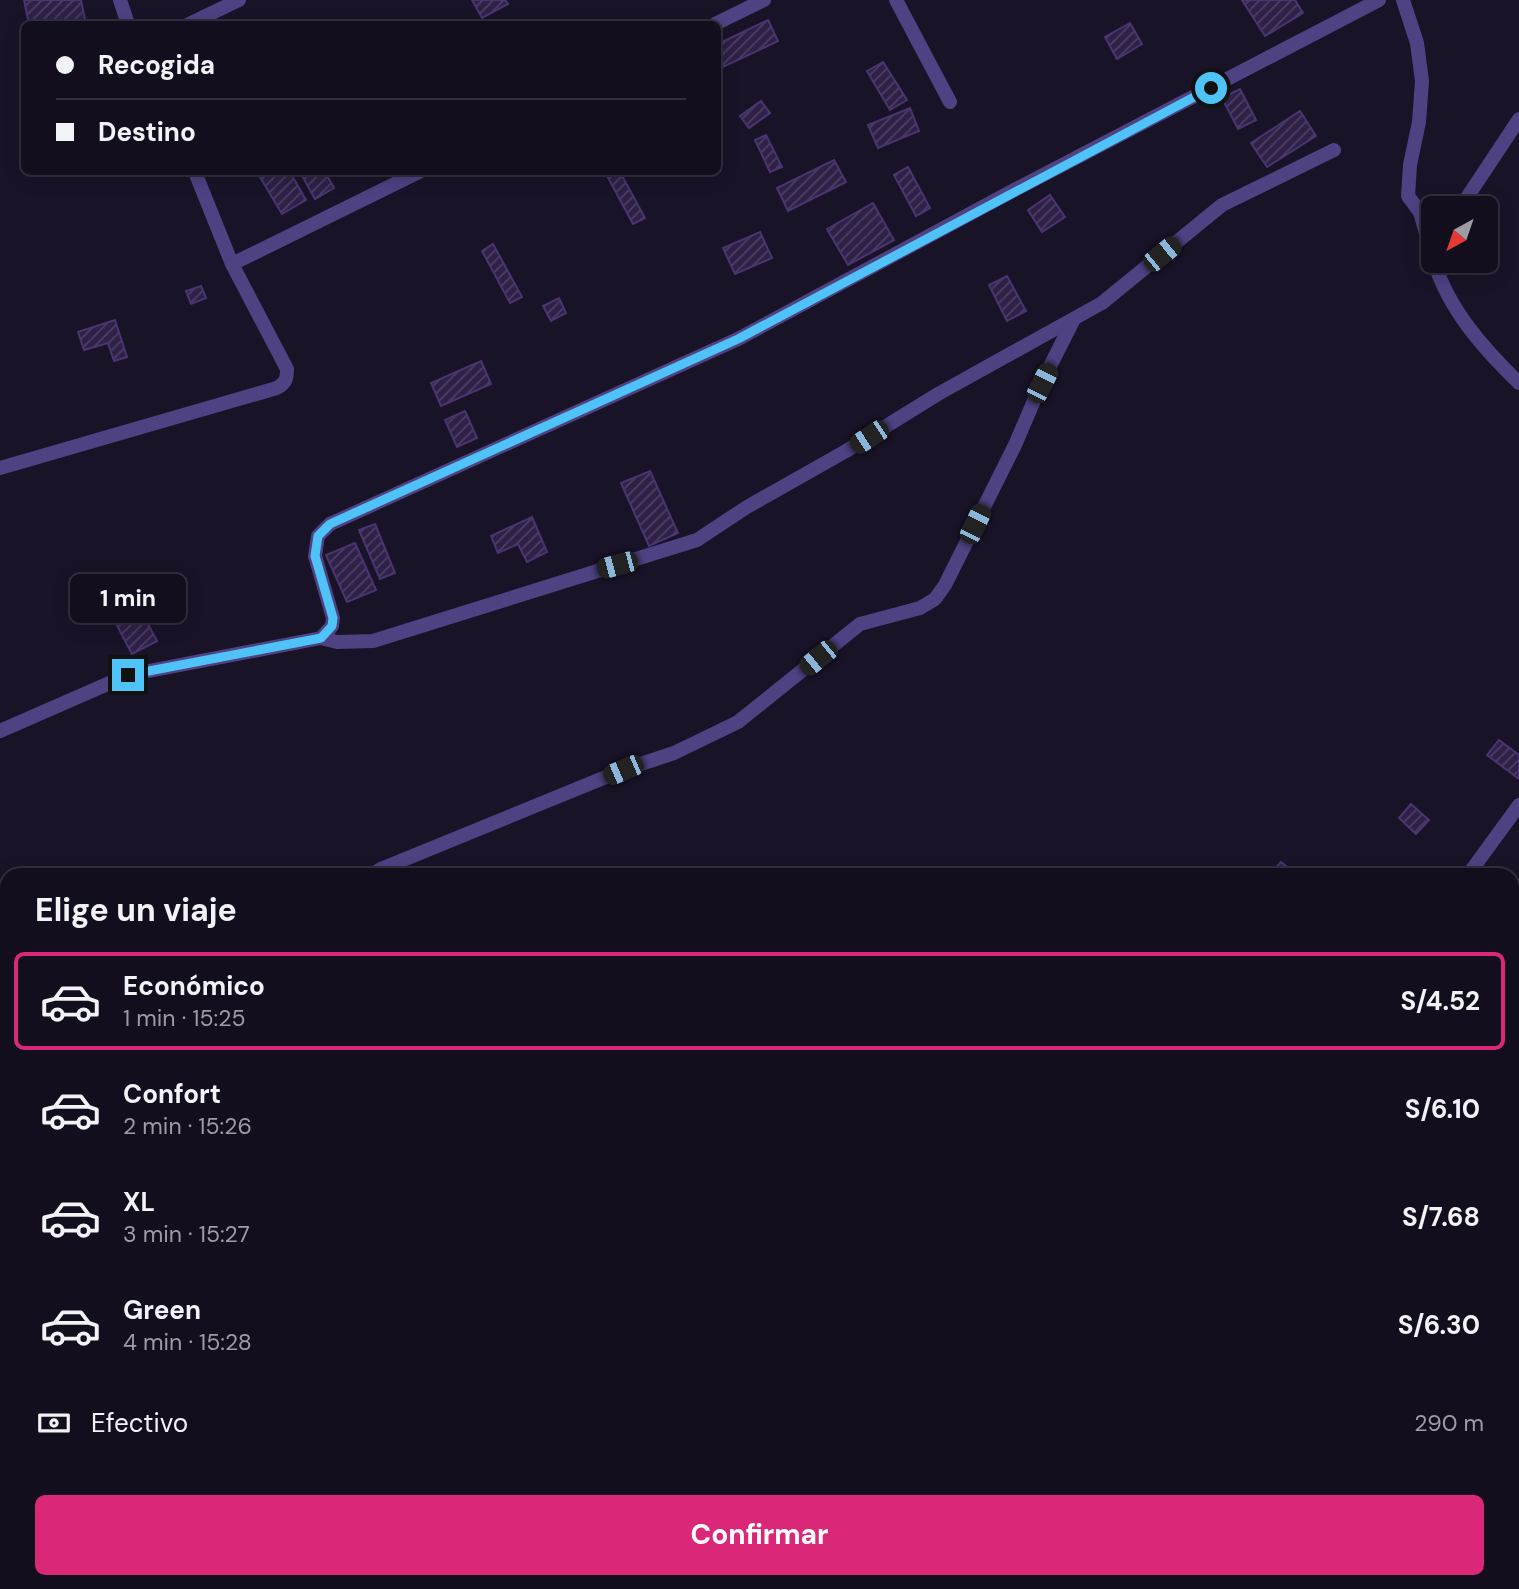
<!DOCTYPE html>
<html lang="es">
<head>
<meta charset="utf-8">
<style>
	body { margin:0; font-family:"DM Sans",sans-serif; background:#201c2b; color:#f1f3f6; height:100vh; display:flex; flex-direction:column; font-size:26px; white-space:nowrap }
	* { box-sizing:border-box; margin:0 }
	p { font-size:23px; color:#9d9ca4 }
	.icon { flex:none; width:38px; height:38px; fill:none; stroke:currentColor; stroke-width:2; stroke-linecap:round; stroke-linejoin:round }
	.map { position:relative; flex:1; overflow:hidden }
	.side { position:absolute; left:0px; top:868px; width:1519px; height:721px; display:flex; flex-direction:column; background:#130e1e; border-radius:21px 21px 0 0; box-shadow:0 4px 18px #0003,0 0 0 2px #322e3c }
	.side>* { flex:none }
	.banner { position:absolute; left:21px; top:21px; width:700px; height:154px; border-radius:10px; box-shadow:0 4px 18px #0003,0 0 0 2px #322e3c; display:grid; align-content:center; height:154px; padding:0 35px; background:#130e1e }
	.needle { width:46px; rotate:220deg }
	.controls { position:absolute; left:1421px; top:196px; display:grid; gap:14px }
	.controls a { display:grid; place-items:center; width:77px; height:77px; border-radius:10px; background:#130e1e; box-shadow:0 4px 18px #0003,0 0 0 2px #322e3c; font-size:35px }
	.end { position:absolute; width:32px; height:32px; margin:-16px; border:9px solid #4fc3f7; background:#111; box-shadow:0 0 0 4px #111 }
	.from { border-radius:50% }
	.bubble { position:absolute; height:49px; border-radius:10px; background:#130e1e; box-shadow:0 4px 18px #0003,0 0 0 2px #322e3c; font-size:23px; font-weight:700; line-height:49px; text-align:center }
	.car { position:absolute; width:21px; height:42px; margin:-21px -10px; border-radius:9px; box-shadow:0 0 5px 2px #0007; background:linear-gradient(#222 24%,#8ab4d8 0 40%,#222 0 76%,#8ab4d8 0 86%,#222 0) }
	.banner b { display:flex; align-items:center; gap:24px; height:66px; font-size:26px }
	.banner b+b { border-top:2px solid #322e3c }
	.banner i { width:18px; height:18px; background:#f1f3f6 }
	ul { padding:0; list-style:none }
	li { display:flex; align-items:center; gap:21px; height:98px; margin:0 14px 10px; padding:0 21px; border:4px solid transparent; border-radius:10px }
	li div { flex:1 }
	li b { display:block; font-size:26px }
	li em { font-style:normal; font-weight:700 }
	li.active { border-color:#db2777 }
	li>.icon { width:63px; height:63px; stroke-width:1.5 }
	h2 { padding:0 35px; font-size:32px; line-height:84px }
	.pay { display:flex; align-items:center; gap:18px; height:77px; padding:0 35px; font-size:26px }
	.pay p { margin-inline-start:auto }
	.primary-button { display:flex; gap:14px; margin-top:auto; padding:14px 35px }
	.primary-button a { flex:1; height:80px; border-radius:10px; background:#db2777; color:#fff; font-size:28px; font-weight:700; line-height:80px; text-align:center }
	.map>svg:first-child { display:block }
</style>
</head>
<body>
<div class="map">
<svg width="1519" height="1589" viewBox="0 0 1519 1589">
	<defs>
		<pattern id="forest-firs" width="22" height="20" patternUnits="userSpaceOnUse" patternTransform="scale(1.75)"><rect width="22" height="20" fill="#162e31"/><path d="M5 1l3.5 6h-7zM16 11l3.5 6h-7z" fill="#384c50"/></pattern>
		<pattern id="building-hatch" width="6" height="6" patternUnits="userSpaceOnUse" patternTransform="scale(1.75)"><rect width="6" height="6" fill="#2e2047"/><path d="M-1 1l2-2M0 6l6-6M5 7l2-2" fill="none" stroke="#4c4062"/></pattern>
	</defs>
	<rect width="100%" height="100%" fill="#191328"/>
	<polygon fill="url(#forest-firs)" points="129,1582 296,1582 290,1589 123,1589"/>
	<polygon fill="#162e31" points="406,1582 793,1582 789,1589 401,1589"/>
	<g fill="url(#building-hatch)" stroke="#4a3471" stroke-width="2">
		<polygon points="24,0 81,0 86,24 29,24"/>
		<polygon points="472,0 505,0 508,4 482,18"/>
		<polygon points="1242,0 1295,0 1303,13 1265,36"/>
		<polygon points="768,20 778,41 723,67 718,54 718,44"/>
		<polygon points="1130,23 1142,44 1117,59 1105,37"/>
		<polygon points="883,62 907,100 890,110 867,71"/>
		<polygon points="1240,89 1256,120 1238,129 1222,98"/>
		<polygon points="761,101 770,113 749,128 740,116"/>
		<polygon points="910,108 919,131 878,148 868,125"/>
		<polygon points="1300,111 1316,136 1267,167 1251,143"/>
		<polygon points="766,135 782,167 770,172 755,140"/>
		<polygon points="834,160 846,182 788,211 777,188"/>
		<polygon points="908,167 930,208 916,216 894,175"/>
		<polygon points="257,172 290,172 306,200 282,214"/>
		<polygon points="300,172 325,172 334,188 315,199"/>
		<polygon points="605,172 620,172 645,218 633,224"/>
		<polygon points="1050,195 1065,217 1042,232 1028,210"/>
		<polygon points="873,203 894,240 848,265 827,229"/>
		<polygon points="760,232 772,258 735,274 723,248"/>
		<polygon points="493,244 522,297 510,303 482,251"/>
		<polygon points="1007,276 1026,311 1007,321 989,285"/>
		<polygon points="201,286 206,298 191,304 186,291"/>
		<polygon points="559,298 566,313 551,321 543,306"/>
		<polygon points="115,320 127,357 114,361 108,343 84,350 78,332"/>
		<polygon points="481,361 491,384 441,406 431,383"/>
		<polygon points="465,411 477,438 457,447 445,420"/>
		<polygon points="650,471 678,533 649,546 621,483"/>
		<polygon points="532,517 547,552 527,562 518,544 498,553 491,536"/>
		<polygon points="375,524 395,573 380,579 359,530"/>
		<polygon points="355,543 376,590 347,602 326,555"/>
		<polygon points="131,592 157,641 132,654 106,605"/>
		<polygon points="1499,740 1519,755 1519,779 1487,755"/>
		<polygon points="1411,804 1429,820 1416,834 1399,818"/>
		<polygon points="1281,862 1297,875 1270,875"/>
	</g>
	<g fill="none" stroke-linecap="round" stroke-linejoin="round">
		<polyline stroke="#4e4283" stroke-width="14" points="1512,1345 1519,1346"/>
		<g stroke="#4e4283" stroke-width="14">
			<polyline points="120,0 128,24"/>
			<polyline points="896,0 950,102"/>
			<polyline points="1403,0 1417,43 1422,81 1419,122 1410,165 1408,196 1420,212 1433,217"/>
			<polyline points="189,24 239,0"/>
			<polyline points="715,24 764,0"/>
			<polyline points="1460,208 1519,119"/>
			<polyline points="1420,212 1433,258"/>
			<path d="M 1434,261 C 1448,309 1484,349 1519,383"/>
			<polyline points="232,264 419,172"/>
			<path d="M 0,468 L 277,388 C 286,383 287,378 287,369 L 232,264 L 197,177"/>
			<polyline points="321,638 337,642 373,641 697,540 747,507 846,451 938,394 1102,303 1222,205 1334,150"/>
			<polyline points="0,731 128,675 321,638 332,626 333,618 315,556 318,536 330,524 738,339 1018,188 1379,0"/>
			<polyline points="371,875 381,869 623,770 674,753 738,722 860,624 920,608 935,599 945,585 1015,445 1042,382 1074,319"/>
			<polyline points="1468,875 1519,805"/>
			<polyline points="0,1059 7,1055"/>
			<polyline points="988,1589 992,1582"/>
		</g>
	</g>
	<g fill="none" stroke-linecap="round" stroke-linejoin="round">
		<polyline stroke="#4fc3f7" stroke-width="9" points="128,675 321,638 332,626 333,618 315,556 318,536 330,524 738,339 1211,88"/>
	</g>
</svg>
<div class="controls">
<a><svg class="needle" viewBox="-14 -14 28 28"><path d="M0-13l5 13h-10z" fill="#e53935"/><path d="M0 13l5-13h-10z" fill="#9d9ca4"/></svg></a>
</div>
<i class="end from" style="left:1211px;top:88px"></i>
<i class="end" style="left:128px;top:675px"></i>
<div class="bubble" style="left:70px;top:574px;width:116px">1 min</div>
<i class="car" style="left:1162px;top:254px;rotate:51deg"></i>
<i class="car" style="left:1042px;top:383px;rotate:27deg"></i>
<i class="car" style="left:869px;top:437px;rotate:237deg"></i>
<i class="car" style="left:975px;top:524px;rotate:26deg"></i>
<i class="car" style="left:617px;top:565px;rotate:255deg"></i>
<i class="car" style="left:818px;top:658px;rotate:231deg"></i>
<i class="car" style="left:623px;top:770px;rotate:247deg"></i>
<div class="banner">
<b><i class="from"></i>Recogida</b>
<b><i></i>Destino</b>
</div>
<section class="side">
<h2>Elige un viaje</h2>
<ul>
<li class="active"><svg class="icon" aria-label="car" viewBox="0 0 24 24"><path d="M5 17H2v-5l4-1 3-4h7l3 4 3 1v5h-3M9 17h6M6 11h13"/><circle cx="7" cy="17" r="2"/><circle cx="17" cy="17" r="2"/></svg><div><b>Económico</b><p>1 min · 15:25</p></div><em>S/4.52</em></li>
<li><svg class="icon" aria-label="car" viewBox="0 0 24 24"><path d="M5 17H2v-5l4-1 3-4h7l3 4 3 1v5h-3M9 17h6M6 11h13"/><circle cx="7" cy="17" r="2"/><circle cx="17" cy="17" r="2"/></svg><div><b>Confort</b><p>2 min · 15:26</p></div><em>S/6.10</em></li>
<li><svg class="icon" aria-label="car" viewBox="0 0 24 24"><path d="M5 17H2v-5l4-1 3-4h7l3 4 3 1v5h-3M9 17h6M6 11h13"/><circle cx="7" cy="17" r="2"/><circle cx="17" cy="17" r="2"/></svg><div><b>XL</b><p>3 min · 15:27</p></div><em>S/7.68</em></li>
<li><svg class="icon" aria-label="car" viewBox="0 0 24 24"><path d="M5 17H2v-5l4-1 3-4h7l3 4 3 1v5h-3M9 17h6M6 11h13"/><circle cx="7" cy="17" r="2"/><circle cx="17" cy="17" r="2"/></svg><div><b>Green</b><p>4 min · 15:28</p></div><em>S/6.30</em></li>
</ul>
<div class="pay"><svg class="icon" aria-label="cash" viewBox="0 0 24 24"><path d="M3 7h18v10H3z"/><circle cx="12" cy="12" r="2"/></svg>Efectivo<p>290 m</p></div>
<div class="primary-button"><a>Confirmar</a></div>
</section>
</div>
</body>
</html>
